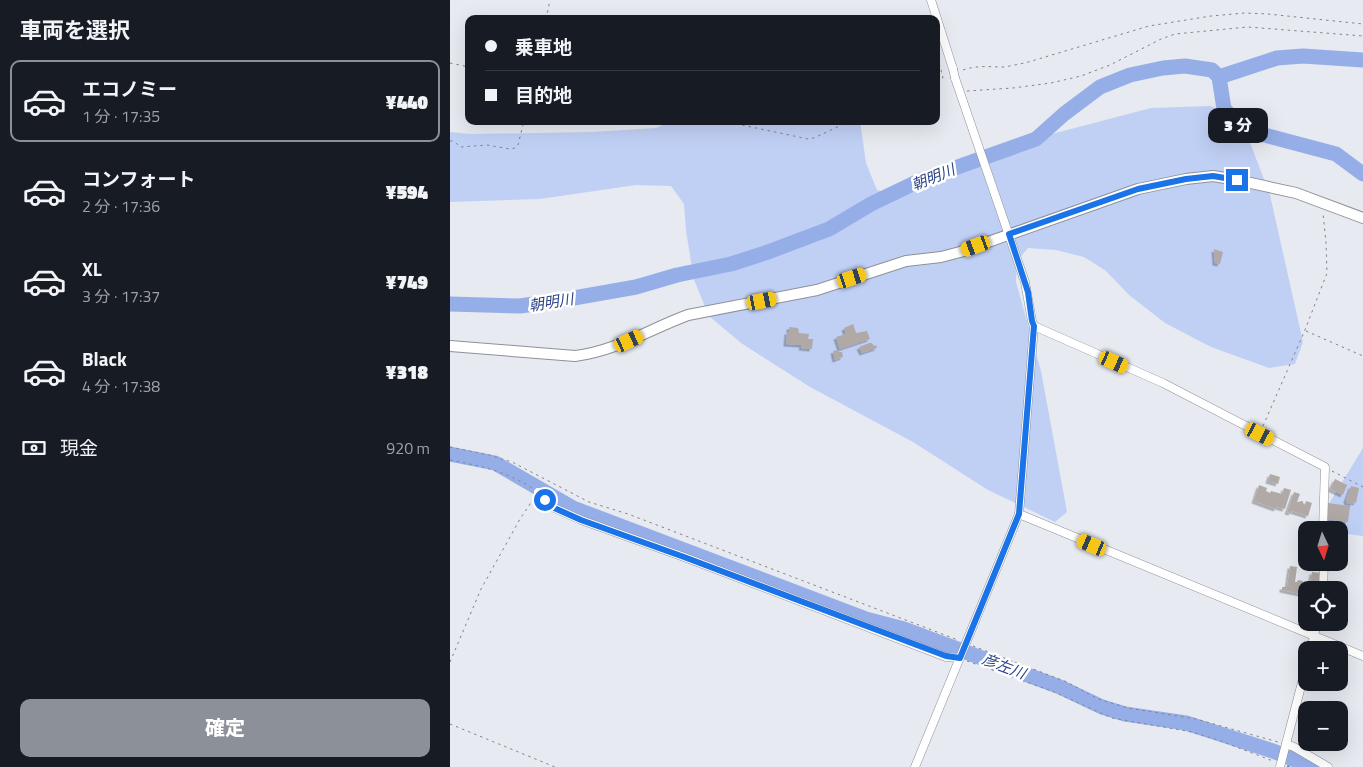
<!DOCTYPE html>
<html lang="ja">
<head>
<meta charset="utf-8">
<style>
	body { margin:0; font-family:"Titillium Web","Noto Sans JP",sans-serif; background:#20242c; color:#f1f3f6; height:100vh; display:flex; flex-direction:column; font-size:19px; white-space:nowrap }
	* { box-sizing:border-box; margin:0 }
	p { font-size:16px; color:#9ea1a6 }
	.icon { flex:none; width:28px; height:28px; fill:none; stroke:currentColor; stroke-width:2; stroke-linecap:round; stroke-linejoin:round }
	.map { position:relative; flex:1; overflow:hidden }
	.details { display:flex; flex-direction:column; background:#171b24; width:450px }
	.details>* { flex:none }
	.guide { position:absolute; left:15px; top:15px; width:475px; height:110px; border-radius:10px; box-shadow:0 5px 20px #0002; display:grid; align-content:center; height:110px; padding:0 20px; background:#171b24 }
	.needle { width:32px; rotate:176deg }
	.controls { position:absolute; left:848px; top:521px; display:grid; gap:10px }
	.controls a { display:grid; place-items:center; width:50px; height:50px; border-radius:10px; background:#171b24; box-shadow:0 5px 20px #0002; font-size:25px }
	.end { position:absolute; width:22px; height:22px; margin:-11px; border:6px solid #1a73e8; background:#fff; box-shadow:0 0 0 2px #fff }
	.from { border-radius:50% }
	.bubble { position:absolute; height:35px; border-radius:10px; background:#171b24; box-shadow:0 5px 20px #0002; font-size:16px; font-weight:800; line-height:35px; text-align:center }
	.car { position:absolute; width:15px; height:30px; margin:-15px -8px; border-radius:6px; box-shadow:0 0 4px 1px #0007; background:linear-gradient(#f5c518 24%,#345 0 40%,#f5c518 0 76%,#345 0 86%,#f5c518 0) }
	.guide b { display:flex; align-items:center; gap:18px; height:48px; font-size:19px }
	.guide b+b { border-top:1px solid #363941 }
	.guide i { width:12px; height:12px; background:#f1f3f6 }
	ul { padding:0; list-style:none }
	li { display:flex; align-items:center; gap:15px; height:82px; margin:0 10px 8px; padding:0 10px; border:2px solid transparent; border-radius:10px }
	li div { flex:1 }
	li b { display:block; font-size:19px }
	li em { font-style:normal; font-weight:800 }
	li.active { border-color:#8c9099 }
	li>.icon { width:45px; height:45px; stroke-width:1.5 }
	h2 { padding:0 20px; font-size:22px; line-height:60px }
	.pay { display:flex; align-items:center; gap:12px; height:55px; padding:0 20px; font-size:19px }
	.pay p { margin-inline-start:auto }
	.primary-button { display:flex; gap:10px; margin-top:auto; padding:10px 20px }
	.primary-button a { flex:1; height:58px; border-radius:10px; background:#8c9099; color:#fff; font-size:20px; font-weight:800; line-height:58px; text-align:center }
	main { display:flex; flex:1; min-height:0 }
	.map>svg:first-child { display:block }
</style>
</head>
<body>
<main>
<section class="details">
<h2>車両を選択</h2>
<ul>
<li class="active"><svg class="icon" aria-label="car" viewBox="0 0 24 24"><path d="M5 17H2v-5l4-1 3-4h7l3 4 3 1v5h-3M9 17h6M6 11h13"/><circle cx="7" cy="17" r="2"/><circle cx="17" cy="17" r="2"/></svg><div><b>エコノミー</b><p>1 分 · 17:35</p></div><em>¥440</em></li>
<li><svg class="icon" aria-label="car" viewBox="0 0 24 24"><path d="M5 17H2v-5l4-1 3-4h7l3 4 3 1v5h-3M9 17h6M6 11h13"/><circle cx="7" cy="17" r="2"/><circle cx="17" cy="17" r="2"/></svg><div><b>コンフォート</b><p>2 分 · 17:36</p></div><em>¥594</em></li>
<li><svg class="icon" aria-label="car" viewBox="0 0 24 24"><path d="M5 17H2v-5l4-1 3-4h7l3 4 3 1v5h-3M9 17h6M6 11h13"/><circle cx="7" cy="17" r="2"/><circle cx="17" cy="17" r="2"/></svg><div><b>XL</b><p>3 分 · 17:37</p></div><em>¥749</em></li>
<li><svg class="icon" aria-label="car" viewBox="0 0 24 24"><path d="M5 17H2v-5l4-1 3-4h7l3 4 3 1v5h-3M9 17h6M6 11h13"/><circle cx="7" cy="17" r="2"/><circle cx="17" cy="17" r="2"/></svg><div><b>Black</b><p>4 分 · 17:38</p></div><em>¥318</em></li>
</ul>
<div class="pay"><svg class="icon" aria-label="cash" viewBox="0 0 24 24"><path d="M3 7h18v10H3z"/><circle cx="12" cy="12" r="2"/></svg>現金<p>920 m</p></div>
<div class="primary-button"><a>確定</a></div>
</section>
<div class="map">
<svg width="913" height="767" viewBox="0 0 913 767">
	<defs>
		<filter id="shadow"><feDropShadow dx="-2.5" dy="2.5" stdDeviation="0" flood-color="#0004"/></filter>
	</defs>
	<rect width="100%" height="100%" fill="#e7eaf0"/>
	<g fill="#c0d0f5">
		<polygon points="760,106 787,117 799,140 820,195 853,342 845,364 819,368 761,347 715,323 679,295 656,271 634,257 606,250 578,248 567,261 566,282 591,371 617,512 605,522 538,490 463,442 360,387 291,343 259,316 244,280 236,231 234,204 221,186 186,185 90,199 0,202 0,132 21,134 141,132 206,128 221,121 410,121 416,163 427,190 443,194 483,182 509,168 598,135 701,108"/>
		<polygon points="913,448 913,536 889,533 889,530 878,530 867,523"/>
	</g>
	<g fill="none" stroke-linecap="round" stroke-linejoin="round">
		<polyline stroke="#7687b0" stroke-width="2.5" points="838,767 842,759"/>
		<g stroke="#96aee8" stroke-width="15">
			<polyline points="769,77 827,58 853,56 913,60"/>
			<polyline points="0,304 70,306 118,299 186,287 227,275 281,264 318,252 379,229 421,204 471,180 586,139 614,114 650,87 680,75 713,68 735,66 762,70 769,77 774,109 785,120 799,131 886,154 913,174"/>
			<polyline points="0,454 45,463 123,508 416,619 454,629 610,687 652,707 675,714 736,723 823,751 862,767"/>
		</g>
	</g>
	<g fill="#b0a9a5" filter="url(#shadow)">
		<polygon points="764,249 773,252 770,264 765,263"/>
		<polygon points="403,324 406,333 417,331 420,339 390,349 386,337 396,334 394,328"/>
		<polygon points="339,327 348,328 349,333 359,334 358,339 363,339 362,349 351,348 352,345 336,344 337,332 339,332"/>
		<polygon points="419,343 422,343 424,346 426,345 427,348 412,353 409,347"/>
		<polygon points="388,350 389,352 392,352 393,357 385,360 383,351"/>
		<polygon points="820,474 830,477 828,484 818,481"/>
		<polygon points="885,479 897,485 893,495 880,489"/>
		<polygon points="809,485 817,488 816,491 820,493 821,491 832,494 834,488 841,490 835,509 827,507 826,509 804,501"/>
		<polygon points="901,486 909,488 906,503 903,502 903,504 897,503 896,500"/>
		<polygon points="844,492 850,494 847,502 853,501 853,503 855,505 856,501 862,503 858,516 842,511 841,513 837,512"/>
		<polygon points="878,503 900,506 898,522 876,519"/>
		<polygon points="889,524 896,525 895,536 889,535 889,530 877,530 878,526 888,527"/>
		<polygon points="840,566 847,567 845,582 847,582 848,580 853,581 853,583 860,584 862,572 871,573 869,590 856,590 856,595 832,590 832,587 837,587"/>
	</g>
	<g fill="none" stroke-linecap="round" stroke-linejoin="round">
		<defs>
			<g id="street">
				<polyline points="481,0 503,69"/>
				<polyline points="584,326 713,383 875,467 873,530"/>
				<polyline points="88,492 102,507 131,520 234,557 496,657 510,658"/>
				<polyline points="569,514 913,656"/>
				<polyline points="873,590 874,562"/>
				<polyline points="861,650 867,622"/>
				<polyline points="836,744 844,747 878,767"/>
				<polyline points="465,767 569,514 584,326 582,321 575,282 505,78"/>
				<polyline points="830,767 856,667"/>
			</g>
			<path id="secondary" d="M 0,346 L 125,356 C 166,351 200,329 238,315 L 367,290 L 456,261 L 491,257 L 510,252 L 688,189 L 736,179 L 763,176 L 787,180 L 846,193 L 913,218"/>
		</defs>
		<use href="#street" stroke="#8e9197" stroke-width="9"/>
		<use href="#secondary" stroke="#8e9197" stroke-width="12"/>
		<g stroke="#828488" stroke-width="1" stroke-dasharray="2.5 4" stroke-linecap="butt">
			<polyline points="96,19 100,0"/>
			<polyline points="486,51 493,78 486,81"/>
			<polyline points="0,63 19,67"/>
			<path d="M 513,70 C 527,65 539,67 554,67 C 561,66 568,64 575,63 L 699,26 L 761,16 L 795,13 L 818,14 L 913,24"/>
			<polyline points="517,91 563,88 601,83 631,76 660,65 711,39 725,34 798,27 913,36"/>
			<polyline points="273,121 358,139 364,138 400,121"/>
			<polyline points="0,141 3,141 11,147 37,145 60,149 65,148 68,145 74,121"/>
			<polyline points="856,331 913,356"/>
			<polyline points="813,426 855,330 877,273 876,243 873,213"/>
			<polyline points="0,447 39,455 62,462 139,502 178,514 508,640"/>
			<path d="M 0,460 C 31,466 55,471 82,488"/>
			<polyline points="882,471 913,487"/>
			<polyline points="523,646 617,682 648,699 678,708 746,719 828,742"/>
			<polyline points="517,661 602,691 662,718 742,732 768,740 823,761"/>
			<polyline points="0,662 31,589 70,519 84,498"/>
			<polyline points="0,724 105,767"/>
		</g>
		<use href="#street" stroke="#fff" stroke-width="8"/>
		<use href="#secondary" stroke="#fff" stroke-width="10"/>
		<defs>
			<polyline id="street-bridge" points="503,69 505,78"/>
		</defs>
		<use href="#street-bridge" stroke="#8e9197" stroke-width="9" stroke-linecap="butt"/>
		<use href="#street-bridge" stroke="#fff" stroke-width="8"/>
	</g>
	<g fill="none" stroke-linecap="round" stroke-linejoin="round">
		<polyline stroke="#1a73e8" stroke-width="6" points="95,500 102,507 131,520 234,557 496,656 510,658 569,514 584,326 582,321 578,292 559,234 688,189 736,179 763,176 787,180"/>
	</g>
	<g text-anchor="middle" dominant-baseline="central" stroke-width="5" stroke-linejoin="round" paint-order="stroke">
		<g font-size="15" font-style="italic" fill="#2a4286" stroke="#fff">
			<text transform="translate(483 177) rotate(-22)">朝明川</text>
			<text transform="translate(101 302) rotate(-9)">朝明川</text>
			<text transform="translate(554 666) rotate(21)">彦左川</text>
		</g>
	</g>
</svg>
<div class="controls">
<a><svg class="needle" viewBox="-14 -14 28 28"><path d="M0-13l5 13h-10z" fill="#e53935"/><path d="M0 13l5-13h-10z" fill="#9ea1a6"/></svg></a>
<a><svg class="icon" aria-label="locate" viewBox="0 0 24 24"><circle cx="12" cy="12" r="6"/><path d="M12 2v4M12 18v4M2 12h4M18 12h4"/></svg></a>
<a>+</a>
<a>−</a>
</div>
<i class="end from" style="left:95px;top:500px"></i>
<i class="end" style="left:787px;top:180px"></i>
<div class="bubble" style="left:758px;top:108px;width:60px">3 分</div>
<i class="car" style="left:526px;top:246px;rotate:250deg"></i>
<i class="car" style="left:402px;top:278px;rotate:72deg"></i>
<i class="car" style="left:312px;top:301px;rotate:79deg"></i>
<i class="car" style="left:179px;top:341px;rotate:65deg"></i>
<i class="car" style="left:664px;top:362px;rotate:114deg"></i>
<i class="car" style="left:810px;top:434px;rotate:117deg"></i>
<i class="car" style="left:642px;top:545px;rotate:293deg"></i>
<div class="guide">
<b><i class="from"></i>乗車地</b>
<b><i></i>目的地</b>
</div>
</div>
</main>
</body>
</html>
